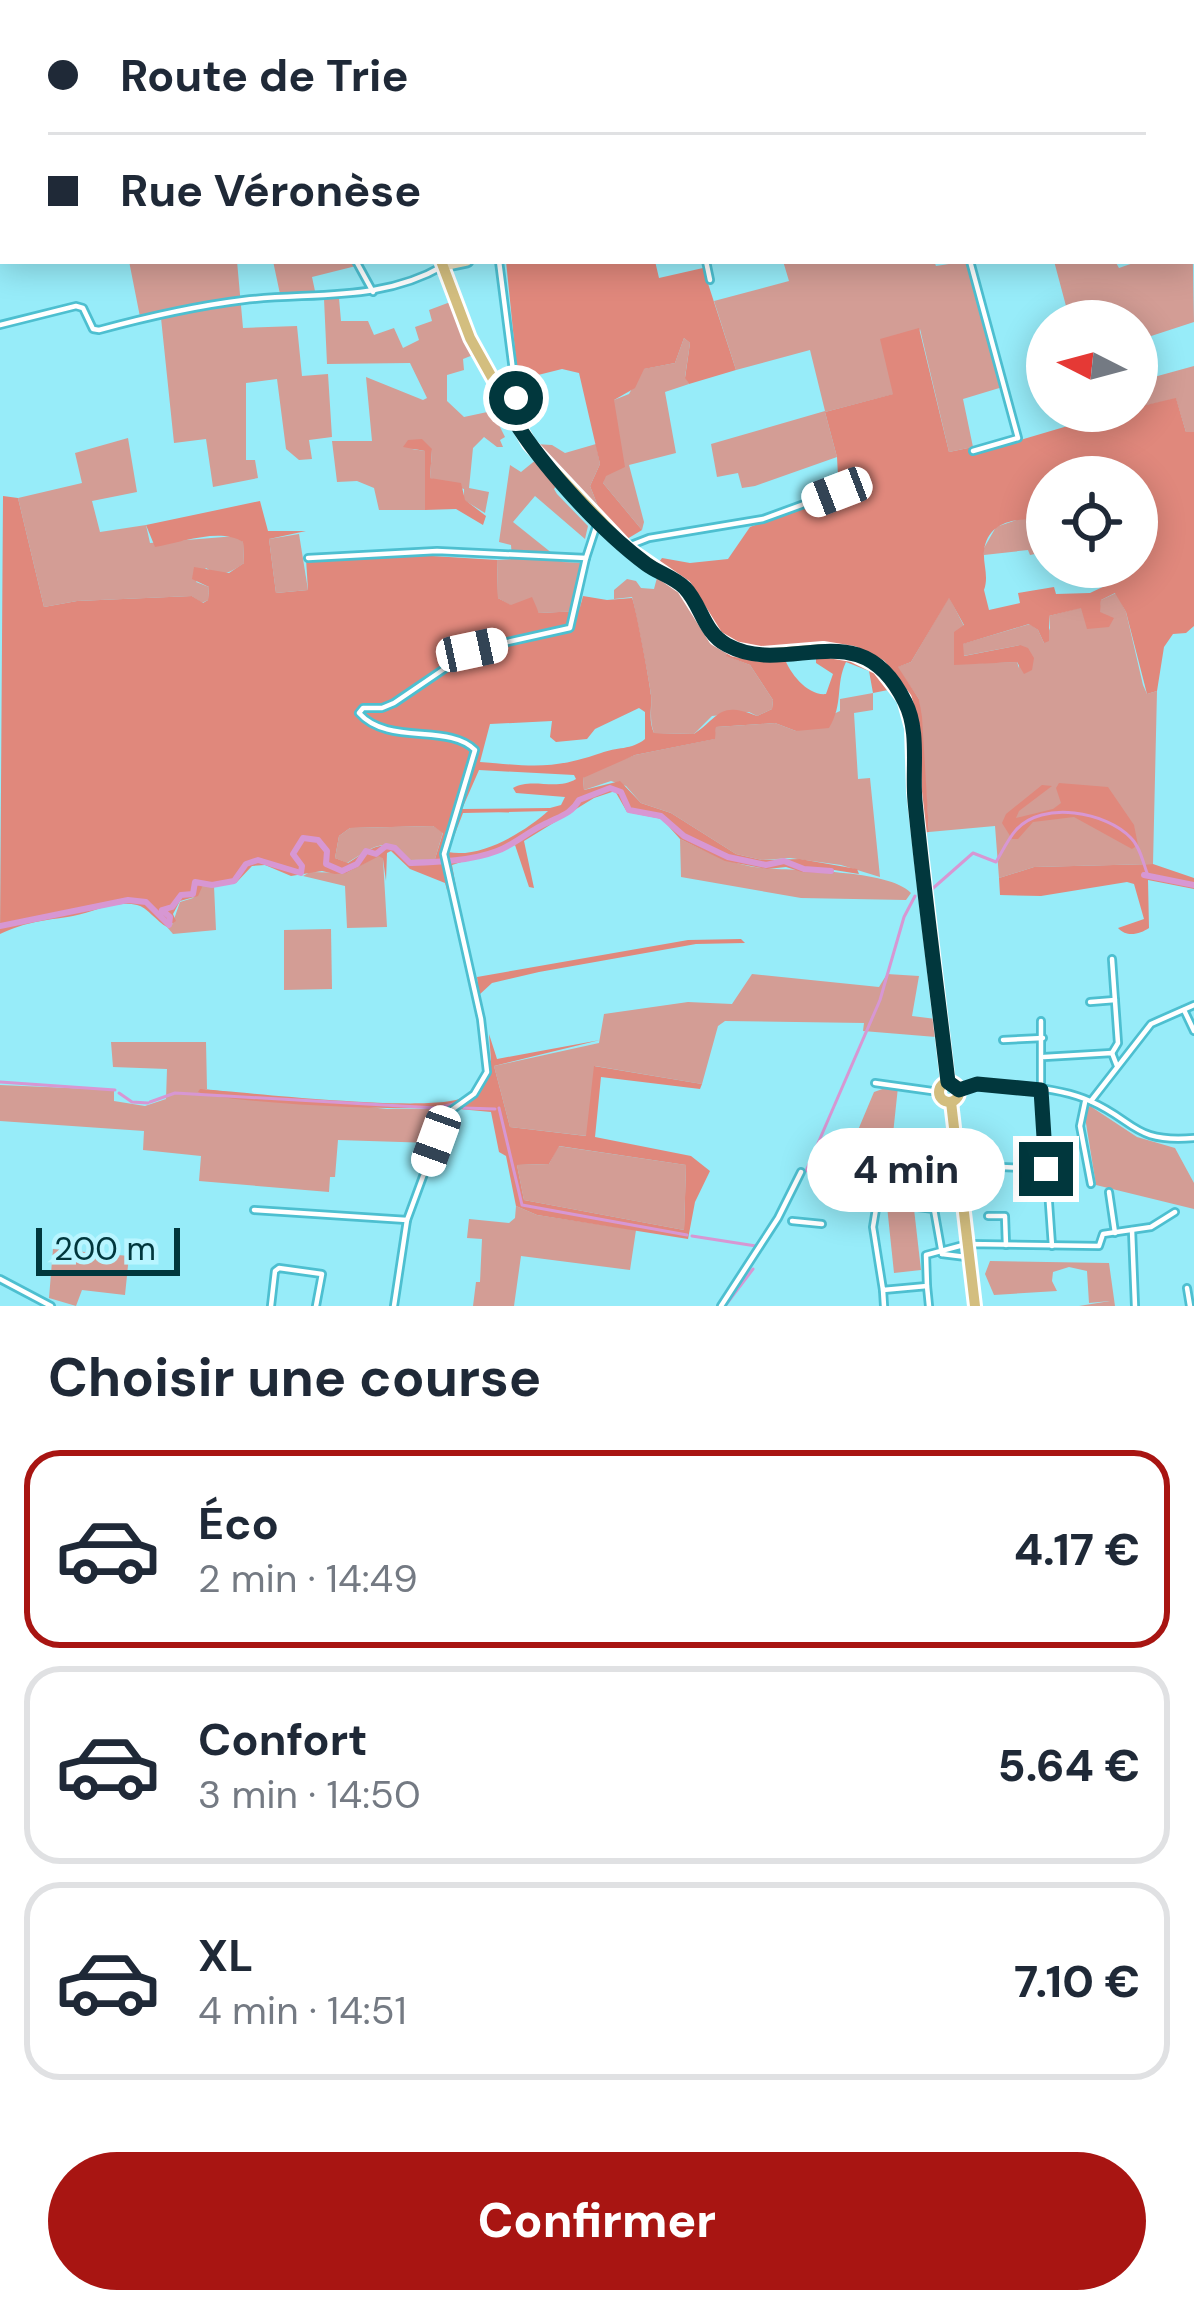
<!DOCTYPE html>
<html lang="fr">
<head>
<meta charset="utf-8">
<style>
	body { margin:0; font-family:"DM Sans",sans-serif; background:#f6f6f7; color:#1f2937; height:100vh; display:flex; flex-direction:column; font-size:45px; white-space:nowrap }
	* { box-sizing:border-box; margin:0 }
	p { font-size:39px; color:#747a83 }
	.icon { flex:none; width:66px; height:66px; fill:none; stroke:currentColor; stroke-width:2; stroke-linecap:round; stroke-linejoin:round }
	.map { position:relative; height:1306px; overflow:hidden }
	.drawer { display:flex; flex-direction:column; background:#fff; flex:1 }
	.drawer>* { flex:none }
	.banner { position:absolute; left:0px; top:0px; width:1194px; height:264px; box-shadow:0 6px 30px #0003; display:grid; align-content:center; height:264px; padding:0 48px; background:#fff }
	.needle { width:78px; rotate:276deg }
	.controls { position:absolute; left:1026px; top:300px; display:grid; gap:24px }
	.controls a { display:grid; place-items:center; width:132px; height:132px; border-radius:50%; background:#fff; box-shadow:0 6px 30px #0003; font-size:60px }
	.scale { position:absolute; left:36px; bottom:30px; width:144px; box-sizing:border-box; padding-left:12px; border:6px solid #01373d; border-top:0; font-size:33px; line-height:42px; white-space:nowrap; color:#01373d; -webkit-text-stroke:9px #b8f5ff; paint-order:stroke }
	.end { position:absolute; width:54px; height:54px; margin:-27px; border:15px solid #01373d; background:#fff; box-shadow:0 0 0 6px #fff }
	.from { border-radius:50% }
	.bubble { position:absolute; height:84px; border-radius:42px; background:#fff; box-shadow:0 6px 30px #0003; font-size:39px; font-weight:800; line-height:84px; text-align:center }
	.car { position:absolute; width:36px; height:72px; margin:-36px -18px; border-radius:15px; box-shadow:0 0 9px 3px #0007; background:linear-gradient(#fff 24%,#345 0 40%,#fff 0 76%,#345 0 86%,#fff 0) }
	.banner b { display:flex; align-items:center; gap:42px; height:114px; font-size:45px }
	.banner b+b { border-top:3px solid #e0e1e3 }
	.banner i { width:30px; height:30px; background:#1f2937 }
	ul { padding:0; list-style:none }
	li { display:flex; align-items:center; gap:36px; height:198px; margin:0 24px 18px; padding:0 24px; border:6px solid #e0e1e3; border-radius:36px }
	li div { flex:1 }
	li b { display:block; font-size:45px }
	li em { font-style:normal; font-weight:800 }
	li.current { border-color:#a81512 }
	li>.icon { width:108px; height:108px; stroke-width:1.5 }
	h2 { padding:0 48px; font-size:54px; line-height:144px }
	.button { display:flex; gap:24px; margin-top:auto; padding:24px 48px }
	.button a { flex:1; height:138px; border-radius:72px; background:#a81512; color:#fff; font-size:48px; font-weight:800; line-height:138px; text-align:center }
	.map>svg:first-child { display:block }
</style>
</head>
<body>
<div class="map">
<svg width="1194" height="1306" viewBox="0 0 1194 1306">
	<rect width="100%" height="100%" fill="#97ecf9"/>
	<g fill="#d39d95">
		<polygon points="1191,168 1194,322 1142,339 1154,377 1194,366 1194,432 1186,432 1176,399 1137,407 1137,321 1070,321 1054,261 1115,261 1119,268 1139,261 1191,261"/>
		<polygon points="129,261 237,261 243,328 297,326 302,376 328,374 332,437 309,440 312,459 299,460 286,449 277,379 246,383 246,460 255,460 258,478 213,487 206,439 174,443 161,318 141,322"/>
		<polygon points="253,261 376,261 312,277 315,291 280,294 273,261"/>
		<polygon points="783,261 934,261 936,266 968,261 1006,386 963,399 973,447 949,452 920,329 894,394 825,412 837,457 755,486 742,488 738,473 717,477 711,444 825,411 810,350 736,370 714,301 789,281"/>
		<polygon points="339,298 341,321 368,321 374,335 394,328 403,348 419,340 415,327 432,321 429,310 453,301 473,355 463,359 464,370 447,375 447,401 464,417 492,411 505,437 500,440 503,447 497,447 484,437 473,448 469,488 489,492 485,513 464,500 464,489 430,478 432,449 412,449 425,451 427,458 425,510 379,510 374,488 357,481 337,482 332,441 372,441 366,377 423,400 427,398 410,363 327,364 324,299"/>
		<polygon points="684,338 690,343 685,377 689,384 665,392 676,453 629,465 644,522 642,530 603,483 614,400 629,394 643,369 675,363"/>
		<path d="M 128,438 L 137,492 L 92,501 L 100,532 L 146,525 L 150,543 L 236,536 L 243,542 L 244,563 C 230,573 221,578 206,568 L 196,582 L 209,587 L 208,600 L 202,603 L 192,596 L 77,601 L 44,607 L 18,498 L 82,483 L 75,453 Z"/>
		<polygon points="535,444 552,445 565,453 596,444 600,464 590,486 601,514"/>
		<polygon points="537,459 558,483 554,489 557,494 588,526 585,539 535,496 513,522 563,562 584,563 580,611 539,613 535,606 510,605 498,598 497,560 512,559 511,545 499,542 510,465 521,472"/>
		<polygon points="1022,518 1047,520 1047,561 1042,562 1040,553 1030,555 1028,550 984,555 984,548 996,527"/>
		<polygon points="299,534 308,590 276,593 269,539"/>
		<path d="M 658,574 L 685,593 L 730,650 L 727,656 L 750,665 L 773,700 L 772,709 L 757,716 L 749,712 L 712,716 L 694,734 L 654,733 C 649,720 652,708 651,694 C 650,683 634,602 632,597 L 614,599 L 614,590 L 627,579 L 636,581 L 641,588 L 654,589 Z"/>
		<polygon points="1116,593 1126,612 1143,685 1147,694 1157,691 1153,864 1034,867 999,878 995,826 929,832 919,699 897,667 911,662 949,597 964,626 954,664 1017,662 1019,668 1020,645 963,656 962,644 1030,624 1038,630 1044,643 1050,628 1049,616 1082,607 1099,612 1101,600"/>
		<polygon points="873,693 873,710 854,713 858,779 870,778 880,877 841,865 790,858 762,860 736,854 671,813 641,803 626,786 611,781 584,790 583,778 589,772 635,755 714,739 716,727 775,723 796,731 840,711 840,699"/>
		<path d="M 433,826 L 443,832 L 435,859 L 409,860 C 386,833 373,848 347,863 L 335,858 L 339,836 L 350,828 Z"/>
		<path d="M 680,839 C 707,852 732,865 762,868 C 794,871 889,869 911,893 L 906,900 L 801,898 L 681,877 Z"/>
		<polygon points="379,855 383,859 387,927 347,928 345,886 303,876 310,872 347,873"/>
		<polygon points="203,885 214,886 216,930 173,934 167,927 172,925 180,902 193,898"/>
		<polygon points="331,929 332,989 284,990 284,930"/>
		<polygon points="752,974 879,987 887,974 919,976 912,1016 936,1019 936,1037 863,1031 864,1023 725,1021 718,1026 702,1084 595,1066 587,1136 510,1127 494,1066 599,1043 604,1014 688,1002 732,1004"/>
		<polygon points="111,1042 206,1042 207,1089 201,1089 387,1109 445,1109 432,1143 338,1140 335,1177 330,1177 329,1192 199,1181 201,1156 143,1150 144,1131 0,1121 0,1085 114,1090 114,1101 145,1106 166,1099 167,1069 113,1067"/>
		<polygon points="891,1086 898,1087 893,1134 928,1147 950,1144 955,1185 840,1173 874,1092"/>
		<polygon points="1090,1106 1137,1137 1175,1148 1194,1183 1194,1209 1096,1185 1084,1111"/>
		<polygon points="558,1146 686,1165 684,1230 524,1200 517,1165 549,1164"/>
		<polygon points="516,1206 537,1215 636,1230 630,1270 521,1256 514,1306 473,1306 476,1282 480,1282 482,1239 467,1238 469,1219 509,1223 515,1218"/>
		<polygon points="887,1206 914,1209 921,1270 894,1273"/>
		<polygon points="53,1249 129,1256 125,1295 82,1290 76,1306 49,1298"/>
		<polygon points="990,1261 1109,1263 1115,1306 1079,1306 1110,1301 1089,1303 1087,1271 1069,1267 1053,1272 1052,1281 1057,1291 994,1295 985,1274"/>
	</g>
	<g fill="#e0887c" fill-rule="evenodd">
		<polygon points="506,261 655,261 659,278 703,268 736,370 689,384 685,378 690,343 684,338 675,363 644,369 635,388 614,400 625,467 606,476 603,483 642,530 627,539 601,514 590,486 600,464 579,373 562,369 518,380"/>
		<path d="M 919,328 L 949,452 L 973,447 L 976,453 L 1088,420 L 1086,411 L 1094,411 L 1096,416 L 1137,411 L 1137,407 L 1176,398 L 1186,432 L 1194,432 L 1194,626 L 1186,633 L 1173,634 L 1164,647 L 1157,691 L 1147,694 L 1126,612 L 1115,593 L 1101,600 L 1100,612 L 1114,618 L 1109,627 L 1087,629 L 1081,608 L 1049,616 L 1049,641 L 1044,643 L 1038,630 L 1029,624 L 963,644 L 964,656 L 1020,645 L 1028,648 L 1034,658 L 1032,670 L 1024,674 L 1017,662 L 954,665 L 954,632 L 964,625 L 949,598 L 911,662 L 898,667 L 919,699 L 922,717 L 929,832 L 922,833 L 904,690 C 863,624 802,665 742,647 C 710,638 709,608 687,587 C 678,579 667,572 657,565 L 662,558 L 690,563 L 728,559 L 750,527 L 839,494 L 837,457 L 825,412 L 893,394 L 880,339 ZM 1047,477 L 1137,477 L 1137,567 L 1112,567 L 1109,584 L 1090,593 L 1056,594 L 1054,587 L 1018,593 L 1020,603 L 989,610 L 984,590 C 989,576 983,565 984,551 C 988,518 1022,518 1047,520 Z"/>
		<polygon points="422,439 432,449 430,478 461,483 465,500 486,516 483,525 456,509 425,510 425,451 403,447 408,440"/>
		<path d="M 3,496 L 18,498 L 44,607 L 77,601 L 192,596 L 203,603 L 208,600 L 209,587 L 192,579 L 194,567 L 229,573 L 244,563 L 243,542 C 220,527 180,543 155,547 L 146,525 L 260,501 L 268,531 L 306,531 L 269,539 L 276,593 L 308,590 L 306,559 L 400,554 L 497,560 L 498,598 L 511,605 L 532,597 L 539,613 L 579,611 L 583,596 L 607,600 L 632,598 C 635,603 650,683 651,695 C 652,709 648,720 654,733 L 694,734 C 721,716 718,701 757,716 L 772,709 L 773,700 L 750,665 L 726,656 L 730,650 L 784,657 C 790,674 808,696 826,694 L 833,674 L 816,663 L 816,652 L 871,664 L 893,689 L 873,693 L 869,671 L 846,662 C 835,685 844,703 829,728 L 796,731 L 775,723 L 716,727 L 715,739 L 635,755 L 583,778 L 584,790 L 620,781 L 641,803 L 671,813 L 736,854 L 762,860 L 800,859 L 857,869 L 859,874 L 828,869 L 827,873 L 802,872 L 786,867 L 767,869 L 725,861 L 680,839 L 662,819 L 627,812 L 615,791 L 594,798 L 524,841 L 534,888 L 529,887 L 515,845 L 452,865 L 456,887 L 447,890 L 445,883 L 410,869 L 391,851 L 387,853 L 386,881 L 383,859 L 379,856 L 347,873 L 335,874 L 322,871 L 291,876 L 265,865 L 252,866 L 236,883 L 203,885 L 198,896 L 180,901 L 173,914 L 176,921 L 167,927 C 157,922 147,907 137,905 C 115,900 94,912 73,916 C 43,921 28,921 0,934 ZM 639,708 L 645,712 L 645,739 C 632,750 616,747 601,753 C 552,770 531,766 480,762 L 490,724 L 552,721 L 550,737 L 556,742 L 587,739 L 595,729 ZM 479,770 L 574,775 L 576,779 C 557,791 531,777 513,788 L 516,793 L 565,797 L 561,805 L 550,808 L 462,809 ZM 548,811 C 526,831 481,859 448,852 L 463,813 ZM 433,826 L 443,833 L 435,859 L 409,860 C 386,834 372,848 348,863 L 335,858 L 339,836 L 350,828 Z"/>
		<polygon points="1059,783 1108,787 1134,825 1138,845 1132,849 1074,817 1033,822 1018,839 1012,839 1002,823 1006,814 1042,785 1052,786 1019,811 1016,818 1053,809 1061,803 1056,788"/>
		<path d="M 1153,864 L 1194,878 L 1194,889 L 1148,880 L 1149,928 C 1140,934 1127,938 1118,928 L 1144,919 L 1134,884 L 1127,882 L 1041,896 L 1000,895 L 999,878 L 1034,867 Z"/>
		<polygon points="741,939 745,943 696,944 539,972 492,983 479,995 477,977 688,940"/>
		<path d="M 489,1034 L 497,1059 L 600,1040 L 494,1066 L 510,1127 L 586,1136 L 594,1066 L 702,1084 L 700,1089 L 601,1077 L 595,1137 L 691,1156 L 710,1171 L 695,1202 L 688,1239 L 537,1215 L 516,1206 L 506,1156 L 499,1152 L 491,1112 L 459,1109 L 455,1105 C 428,1114 223,1103 198,1092 L 200,1089 C 245,1092 435,1114 464,1097 C 480,1087 480,1072 491,1060 ZM 559,1146 L 686,1165 L 684,1230 L 524,1200 L 517,1165 L 549,1164 Z"/>
	</g>
	<g fill="none" stroke-linecap="round" stroke-linejoin="round">
		<g stroke="#d797d3" stroke-width="3">
			<path d="M 931,890 L 973,853 L 996,862 C 1002,852 1008,839 1016,830 C 1042,800 1107,812 1131,838 C 1140,847 1143,862 1147,873"/>
			<polyline points="0,1082 115,1090"/>
			<polyline points="119,1093 132,1102 148,1103"/>
			<polyline points="150,1102 175,1093 436,1108 458,1103"/>
			<polyline points="464,1108 495,1109"/>
			<polyline points="499,1108 522,1205 687,1235"/>
			<polyline points="806,1171 880,1000 904,917 915,896"/>
			<polyline points="692,1236 756,1246"/>
			<polyline points="725,1306 753,1269"/>
		</g>
		<g stroke="#d797d3" stroke-width="6">
			<polyline points="1144,875 1194,885"/>
			<path d="M 0,926 L 128,900 L 146,902 L 169,925 L 170,917 L 162,910 L 172,907 L 181,895 L 193,894 L 195,882 L 212,885 L 234,881 L 246,864 L 258,860 L 301,873 L 302,866 L 293,854 L 303,838 L 318,840 L 327,851 L 326,864 L 342,871 L 357,864 L 366,851 L 376,854 L 386,846 L 395,848 L 410,863 C 438,862 471,861 497,851 C 516,844 531,829 549,822 C 561,816 572,813 579,800 L 610,788 L 621,792 L 629,810 L 661,816 L 684,836 L 728,857 L 766,865 L 784,861 L 804,869 L 831,871"/>
		</g>
		<defs>
			<g id="street">
				<polyline points="230,0 232,3"/>
				<polyline points="470,0 471,3"/>
				<polyline points="356,261 373,292"/>
				<polyline points="499,261 516,394 512,404"/>
				<polyline points="706,261 710,280"/>
				<polyline points="970,261 1018,438 973,451"/>
				<path d="M 0,325 L 76,306 L 83,308 L 93,329 L 99,330 C 147,317 195,306 244,300 C 313,292 381,302 443,266"/>
				<polyline points="626,547 649,538 763,519 837,492"/>
				<polyline points="308,558 437,551 586,558 598,521"/>
				<polyline points="1090,1002 1115,1000"/>
				<polyline points="1184,1010 1194,1031"/>
				<polyline points="1041,1021 1041,1090 1052,1246"/>
				<polyline points="1003,1040 1043,1038"/>
				<polyline points="1112,1053 1118,1043 1112,959"/>
				<polyline points="1044,1057 1112,1053 1117,1066"/>
				<polyline points="875,1083 939,1092"/>
				<path d="M 959,1090 C 991,1080 1059,1087 1090,1101 C 1136,1121 1133,1143 1194,1138"/>
				<polyline points="1091,1101 1151,1024 1194,1005"/>
				<polyline points="1085,1102 1080,1126 1091,1184"/>
				<polyline points="958,1165 1046,1169"/>
				<polyline points="1109,1192 1115,1233"/>
				<polyline points="254,1210 407,1220"/>
				<polyline points="988,1216 1005,1216 1006,1245"/>
				<polyline points="792,1221 822,1224"/>
				<polyline points="1132,1230 1135,1306"/>
				<polyline points="942,1254 934,1209 885,1203 876,1209 873,1227 883,1290 927,1286 926,1255 967,1244 1099,1246 1103,1234 1151,1227 1175,1212"/>
				<polyline points="942,1254 966,1257"/>
				<polyline points="0,1279 51,1306"/>
				<polyline points="927,1286 929,1306"/>
				<polyline points="1187,1288 1190,1306"/>
				<polyline points="883,1290 884,1306"/>
				<polyline points="271,1306 275,1271 279,1268 322,1274 316,1306"/>
				<path d="M 394,1306 L 407,1220 L 446,1114 L 474,1094 L 487,1072 L 481,1019 L 444,854 L 475,750 C 449,723 388,746 359,713 L 363,708 L 382,708 L 394,703 L 472,650 L 570,628 L 586,558"/>
				<polyline points="721,1306 778,1218 801,1172"/>
			</g>
			<g id="secondary">
				<polyline points="1191,104 1194,104"/>
				<polyline points="443,266 467,261"/>
			</g>
			<g id="primary">
				<polyline points="355,0 356,3"/>
				<polyline points="441,261 470,338 529,444 626,547 684,587 716,638 735,649 761,654 823,649 853,654 879,667 904,699 912,728 914,792 948,1082"/>
				<circle cx="949" cy="1092" r="10"/>
				<polyline points="951,1102 975,1306"/>
			</g>
		</defs>
		<use href="#street" stroke="#4dbfd0" stroke-width="10"/>
		<use href="#secondary" stroke="#4dbfd0" stroke-width="15"/>
		<use href="#primary" stroke="#fff" stroke-width="16"/>
		<use href="#street" stroke="#fff" stroke-width="4.5"/>
		<use href="#secondary" stroke="#e9debf" stroke-width="9"/>
		<use href="#primary" stroke="#d3be7f" stroke-width="10"/>
	</g>
	<g fill="none" stroke-linecap="round" stroke-linejoin="round">
		<path stroke="#01373d" stroke-width="15" d="M 516,398 L 507,408 C 535,459 599,529 646,564 C 658,573 674,577 685,588 C 702,606 703,632 727,645 C 789,679 860,609 905,702 C 920,731 912,769 915,801 C 924,895 937,988 948,1082 L 959,1090 L 977,1084 L 1041,1090 L 1046,1169"/>
	</g>
</svg>
<div class="controls">
<a><svg class="needle" viewBox="-14 -14 28 28"><path d="M0-13l5 13h-10z" fill="#e53935"/><path d="M0 13l5-13h-10z" fill="#747a83"/></svg></a>
<a><svg class="icon" aria-label="locate" viewBox="0 0 24 24"><circle cx="12" cy="12" r="6"/><path d="M12 2v4M12 18v4M2 12h4M18 12h4"/></svg></a>
</div>
<div class="scale">200 m</div>
<i class="end from" style="left:516px;top:398px"></i>
<i class="end" style="left:1046px;top:1169px"></i>
<div class="bubble" style="left:807px;top:1128px;width:198px">4 min</div>
<i class="car" style="left:837px;top:492px;rotate:249deg"></i>
<i class="car" style="left:472px;top:650px;rotate:78deg"></i>
<i class="car" style="left:436px;top:1141px;rotate:200deg"></i>
<div class="banner">
<b><i class="from"></i>Route de Trie</b>
<b><i></i>Rue Véronèse</b>
</div>
</div>
<section class="drawer">
<h2>Choisir une course</h2>
<ul>
<li class="current"><svg class="icon" aria-label="car" viewBox="0 0 24 24"><path d="M5 17H2v-5l4-1 3-4h7l3 4 3 1v5h-3M9 17h6M6 11h13"/><circle cx="7" cy="17" r="2"/><circle cx="17" cy="17" r="2"/></svg><div><b>Éco</b><p>2 min · 14:49</p></div><em>4.17 €</em></li>
<li><svg class="icon" aria-label="car" viewBox="0 0 24 24"><path d="M5 17H2v-5l4-1 3-4h7l3 4 3 1v5h-3M9 17h6M6 11h13"/><circle cx="7" cy="17" r="2"/><circle cx="17" cy="17" r="2"/></svg><div><b>Confort</b><p>3 min · 14:50</p></div><em>5.64 €</em></li>
<li><svg class="icon" aria-label="car" viewBox="0 0 24 24"><path d="M5 17H2v-5l4-1 3-4h7l3 4 3 1v5h-3M9 17h6M6 11h13"/><circle cx="7" cy="17" r="2"/><circle cx="17" cy="17" r="2"/></svg><div><b>XL</b><p>4 min · 14:51</p></div><em>7.10 €</em></li>
</ul>
<div class="button"><a>Confirmer</a></div>
</section>
</body>
</html>
